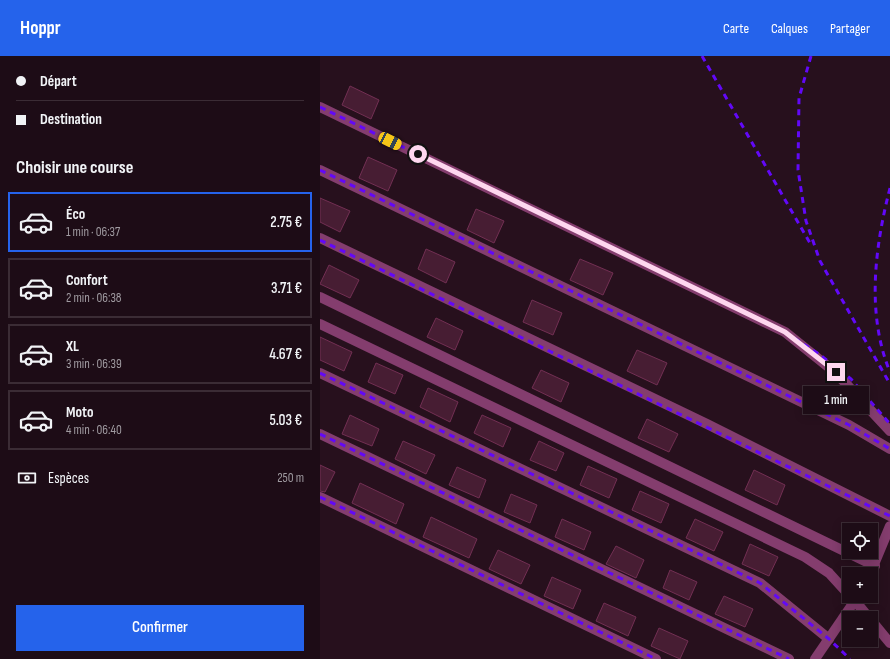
<!DOCTYPE html>
<html lang="fr">
<head>
<meta charset="utf-8">
<style>
	body { margin:0; font-family:"Sofia Sans Condensed",sans-serif; background:#2a1a23; color:#f1f3f6; height:100vh; display:flex; flex-direction:column; font-size:15px; white-space:nowrap }
	* { box-sizing:border-box; margin:0 }
	p { font-size:13px; color:#a09ba1 }
	.icon { flex:none; width:22px; height:22px; fill:none; stroke:currentColor; stroke-width:2; stroke-linecap:round; stroke-linejoin:round }
	.map { position:relative; flex:1; overflow:hidden }
	.panel { display:flex; flex-direction:column; background:#1d0c16; width:320px }
	.panel>* { flex:none }
	.guide { display:grid; align-content:center; height:88px; padding:0 16px; background:#1d0c16 }
	.buttons { position:absolute; left:522px; top:467px; display:grid; gap:8px }
	.buttons a { display:grid; place-items:center; width:36px; height:36px; border-radius:0px; background:#1d0c16; box-shadow:0 2px 10px #0003,0 0 0 1px #3b2c35; font-size:20px }
	.end { position:absolute; width:18px; height:18px; margin:-9px; border:5px solid #fed7ef; background:#111; box-shadow:0 0 0 2px #111 }
	.from { border-radius:50% }
	.bubble { position:absolute; height:28px; border-radius:0px; background:#1d0c16; box-shadow:0 2px 10px #0003,0 0 0 1px #3b2c35; font-size:13px; font-weight:600; line-height:28px; text-align:center }
	.car { position:absolute; width:12px; height:24px; margin:-12px -6px; border-radius:5px; box-shadow:0 0 3px 1px #0007; background:linear-gradient(#f5c518 24%,#345 0 40%,#f5c518 0 76%,#345 0 86%,#f5c518 0) }
	.guide b { display:flex; align-items:center; gap:14px; height:38px; font-size:15px }
	.guide b+b { border-top:1px solid #3b2c35 }
	.guide i { width:10px; height:10px; background:#f1f3f6 }
	ul { padding:0; list-style:none }
	li { display:flex; align-items:center; gap:12px; height:60px; margin:0 8px 6px; padding:0 8px; border:2px solid #3b2c35; border-radius:0px }
	li div { flex:1 }
	li b { display:block; font-size:15px }
	li em { font-style:normal; font-weight:600 }
	li.active { border-color:#2563eb }
	li>.icon { width:36px; height:36px; stroke-width:1.5 }
	h2 { padding:0 16px; font-size:18px; line-height:48px }
	.pay { display:flex; align-items:center; gap:10px; height:44px; padding:0 16px; font-size:15px }
	.pay p { margin-inline-start:auto }
	.action { display:flex; gap:8px; margin-top:auto; padding:8px 16px }
	.action a { flex:1; height:46px; border-radius:0px; background:#2563eb; color:#fff; font-size:16px; font-weight:600; line-height:46px; text-align:center }
	header { display:flex; align-items:center; gap:24px; box-sizing:border-box; height:56px; padding:0 20px; background:#2563eb; color:#fff }
	header strong { font-size:19px }
	nav { display:flex; gap:22px; margin-inline-start:auto; font-size:14px }
	main { display:flex; flex:1; min-height:0 }
	.map>svg:first-child { display:block }
</style>
</head>
<body>
<header>
<strong>Hoppr</strong>
<nav><a>Carte</a><a>Calques</a><a>Partager</a></nav>
</header>
<main>
<section class="panel">
<div class="guide">
<b><i class="from"></i>Départ</b>
<b><i></i>Destination</b>
</div>
<h2>Choisir une course</h2>
<ul>
<li class="active"><svg class="icon" aria-label="car" viewBox="0 0 24 24"><path d="M5 17H2v-5l4-1 3-4h7l3 4 3 1v5h-3M9 17h6M6 11h13"/><circle cx="7" cy="17" r="2"/><circle cx="17" cy="17" r="2"/></svg><div><b>Éco</b><p>1 min · 06:37</p></div><em>2.75 €</em></li>
<li><svg class="icon" aria-label="car" viewBox="0 0 24 24"><path d="M5 17H2v-5l4-1 3-4h7l3 4 3 1v5h-3M9 17h6M6 11h13"/><circle cx="7" cy="17" r="2"/><circle cx="17" cy="17" r="2"/></svg><div><b>Confort</b><p>2 min · 06:38</p></div><em>3.71 €</em></li>
<li><svg class="icon" aria-label="car" viewBox="0 0 24 24"><path d="M5 17H2v-5l4-1 3-4h7l3 4 3 1v5h-3M9 17h6M6 11h13"/><circle cx="7" cy="17" r="2"/><circle cx="17" cy="17" r="2"/></svg><div><b>XL</b><p>3 min · 06:39</p></div><em>4.67 €</em></li>
<li><svg class="icon" aria-label="car" viewBox="0 0 24 24"><path d="M5 17H2v-5l4-1 3-4h7l3 4 3 1v5h-3M9 17h6M6 11h13"/><circle cx="7" cy="17" r="2"/><circle cx="17" cy="17" r="2"/></svg><div><b>Moto</b><p>4 min · 06:40</p></div><em>5.03 €</em></li>
</ul>
<div class="pay"><svg class="icon" aria-label="cash" viewBox="0 0 24 24"><path d="M3 7h18v10H3z"/><circle cx="12" cy="12" r="2"/></svg>Espèces<p>250 m</p></div>
<div class="action"><a>Confirmer</a></div>
</section>
<div class="map">
<svg width="570" height="603" viewBox="0 0 570 603">
	<rect width="100%" height="100%" fill="#27101d"/>
	<g fill="#471d33" stroke="#722f53">
		<polygon points="30,30 59,44 51,63 22,49"/>
		<polygon points="48,101 77,114 68,135 39,122"/>
		<polygon points="0,142 30,155 20,176 0,166"/>
		<polygon points="156,153 184,165 174,187 147,174"/>
		<polygon points="106,193 135,206 126,227 98,213"/>
		<polygon points="260,203 293,217 283,239 250,224"/>
		<polygon points="9,209 39,224 30,242 0,228"/>
		<polygon points="212,244 242,257 233,279 203,266"/>
		<polygon points="116,262 143,275 135,294 107,281"/>
		<polygon points="0,281 32,296 24,315 0,304"/>
		<polygon points="317,294 347,307 337,329 307,315"/>
		<polygon points="56,307 83,319 75,338 48,326"/>
		<polygon points="221,314 249,327 241,346 212,332"/>
		<polygon points="108,332 138,346 130,366 100,351"/>
		<polygon points="30,359 59,373 52,390 22,378"/>
		<polygon points="162,359 191,372 183,391 154,377"/>
		<polygon points="327,363 358,378 349,396 318,382"/>
		<polygon points="83,385 115,399 106,418 75,403"/>
		<polygon points="219,385 244,397 236,415 210,404"/>
		<polygon points="0,409 15,416 5,436 0,435"/>
		<polygon points="268,410 297,423 289,442 260,429"/>
		<polygon points="137,411 166,424 159,442 129,429"/>
		<polygon points="434,414 465,429 457,449 425,434"/>
		<polygon points="40,427 84,448 76,468 32,447"/>
		<polygon points="320,435 349,448 341,467 312,454"/>
		<polygon points="191,438 217,449 210,467 184,456"/>
		<polygon points="111,461 157,483 149,502 103,481"/>
		<polygon points="242,463 271,476 264,494 235,481"/>
		<polygon points="375,463 403,476 394,495 366,482"/>
		<polygon points="430,488 458,501 449,520 422,508"/>
		<polygon points="296,490 324,504 316,522 286,508"/>
		<polygon points="178,494 210,509 201,528 169,513"/>
		<polygon points="350,514 377,526 369,544 343,532"/>
		<polygon points="232,521 261,534 253,553 224,540"/>
		<polygon points="404,540 433,553 425,571 395,558"/>
		<polygon points="284,547 316,561 308,580 276,565"/>
		<polygon points="339,572 368,585 360,603 331,590"/>
	</g>
	<g fill="none" stroke-linecap="round" stroke-linejoin="round">
		<g stroke="#843d6e" stroke-width="10">
			<polyline points="0,51 465,276 516,317 570,375"/>
			<polyline points="0,114 529,369 570,393"/>
			<polyline points="0,182 387,368 570,460"/>
			<polyline points="0,241 555,510"/>
			<polyline points="0,268 485,501 509,517 529,539"/>
			<polyline points="0,317 440,527 509,583"/>
			<polyline points="0,378 469,603"/>
			<polyline points="0,441 336,603"/>
			<polyline points="550,518 570,470"/>
			<polyline points="532,541 549,562"/>
			<polyline points="551,564 570,587"/>
			<polyline points="495,603 538,540"/>
		</g>
		<g stroke="#6208f8" stroke-width="3" stroke-dasharray="6 5" stroke-linecap="butt">
			<polyline points="382,0 490,187"/>
			<polyline points="491,0 479,42 478,114 486,165 500,205 570,328"/>
			<polyline points="0,51 465,276 499,298 531,323 570,368"/>
			<polyline points="0,114 529,369 570,393"/>
			<path d="M 570,132 C 555,190 546,258 570,316"/>
			<polyline points="0,184 570,460"/>
			<polyline points="0,317 440,527 509,583 530,603"/>
			<polyline points="0,378 469,603"/>
			<polyline points="0,441 336,603"/>
		</g>
	</g>
	<g fill="none" stroke-linecap="round" stroke-linejoin="round">
		<polyline stroke="#fed7ef" stroke-width="5" points="98,98 465,276 516,316"/>
	</g>
</svg>
<div class="buttons">
<a><svg class="icon" aria-label="locate" viewBox="0 0 24 24"><circle cx="12" cy="12" r="6"/><path d="M12 2v4M12 18v4M2 12h4M18 12h4"/></svg></a>
<a>+</a>
<a>−</a>
</div>
<i class="end from" style="left:98px;top:98px"></i>
<i class="end" style="left:516px;top:316px"></i>
<div class="bubble" style="left:483px;top:330px;width:66px">1 min</div>
<i class="car" style="left:70px;top:85px;rotate:116deg"></i>
</div>
</main>
</body>
</html>
